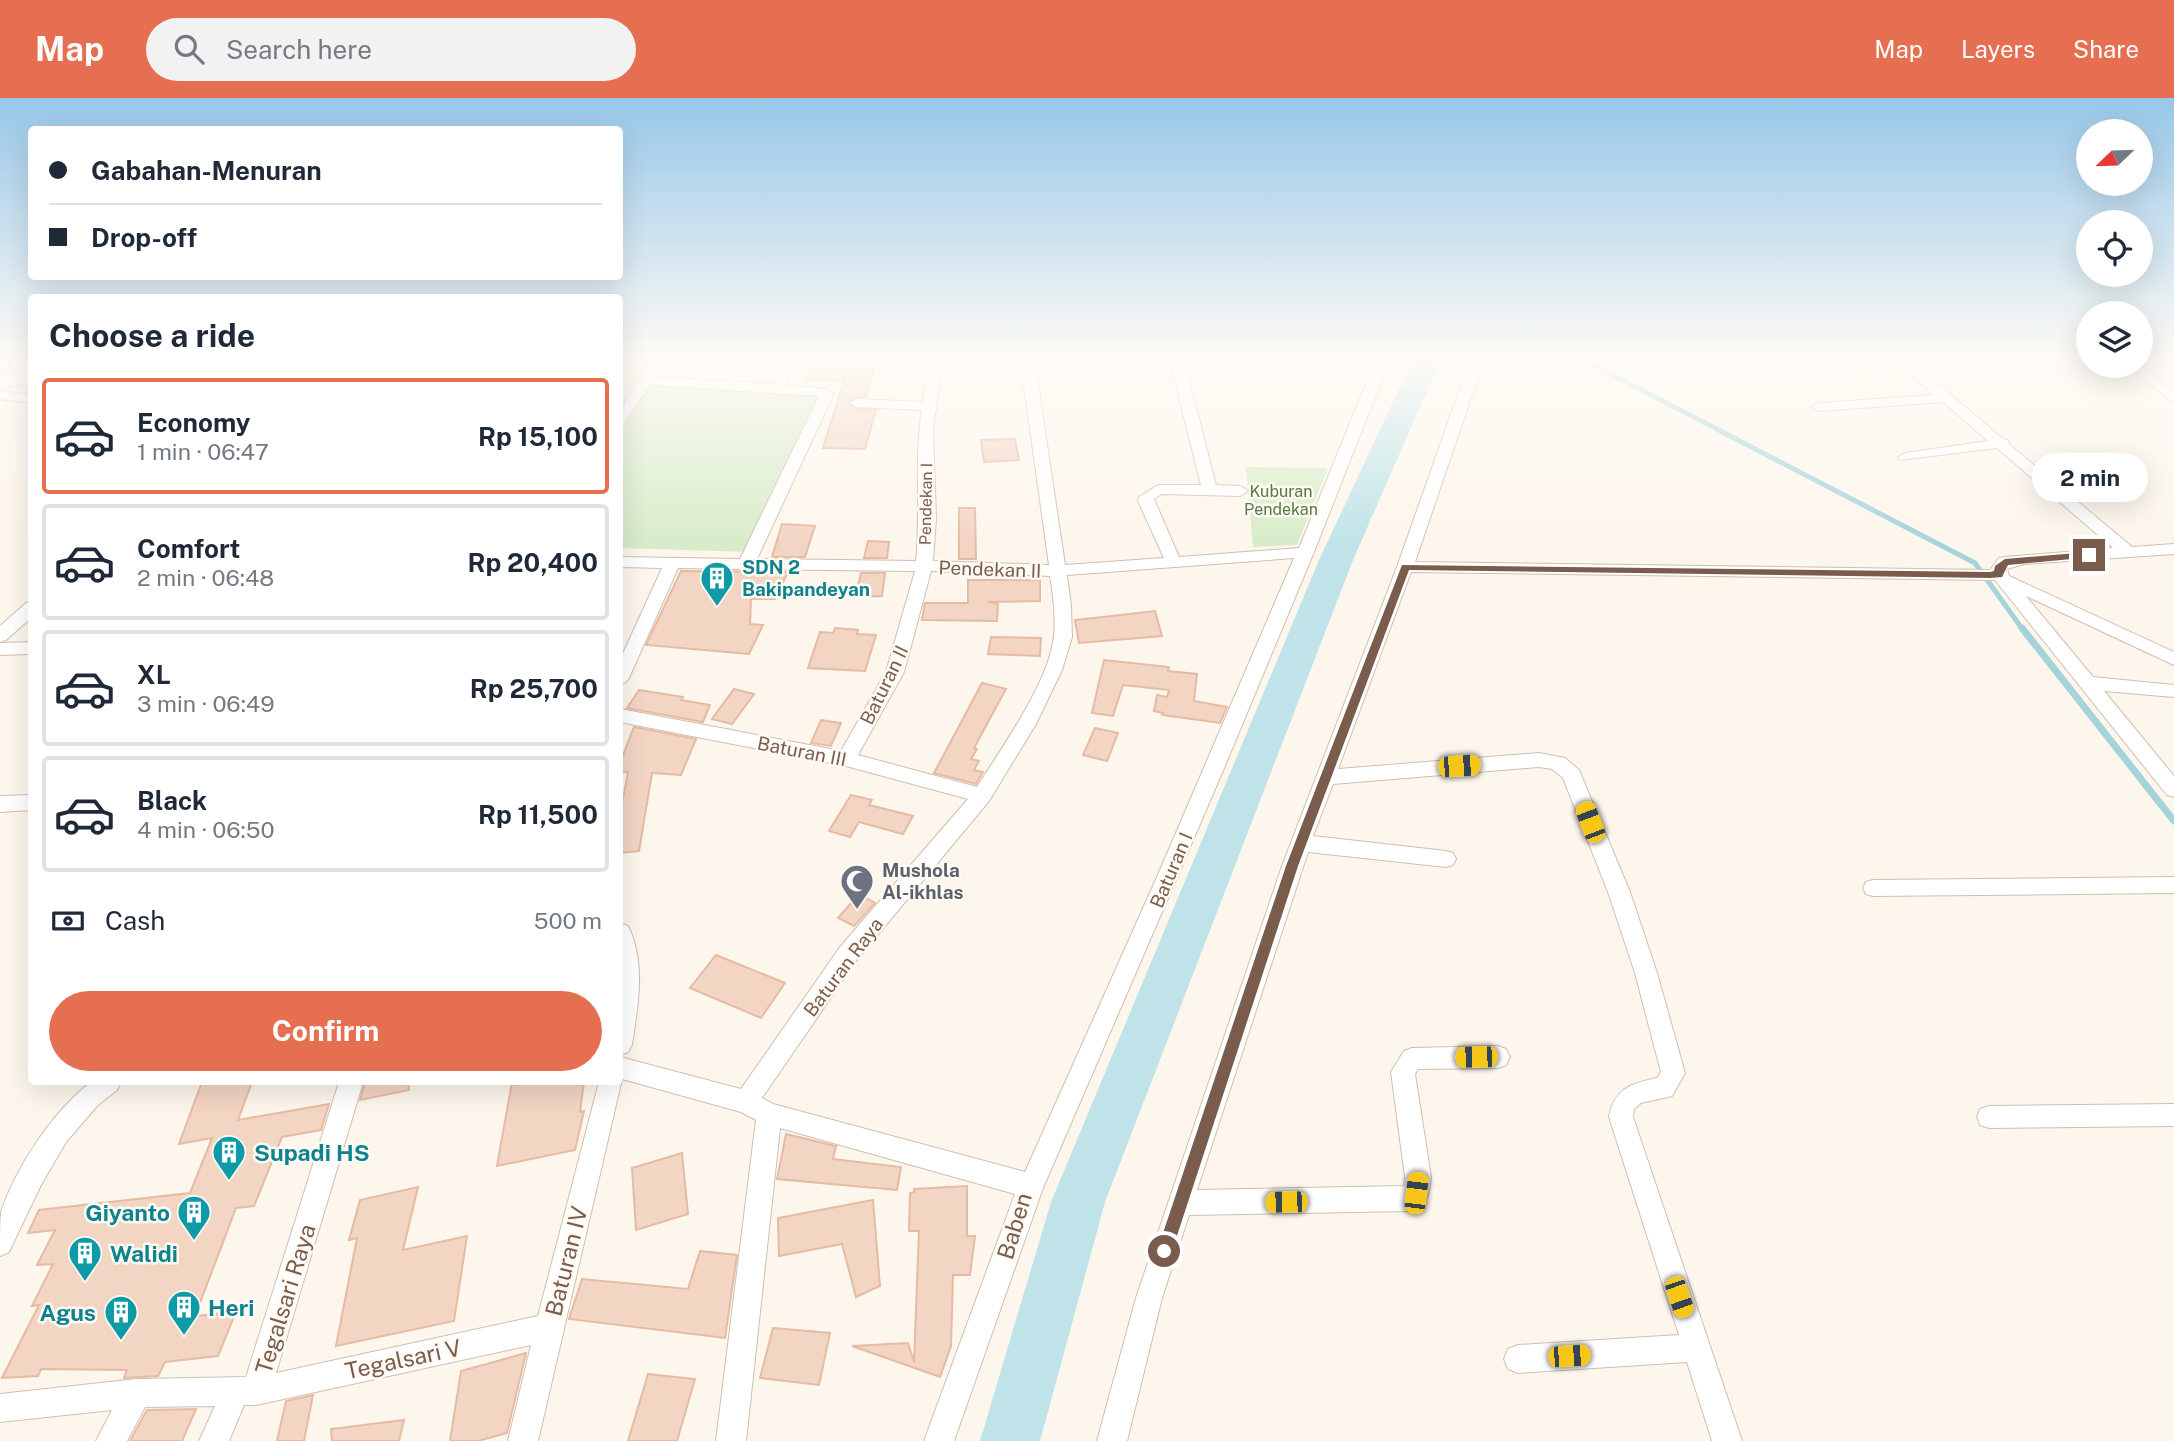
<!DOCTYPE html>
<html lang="en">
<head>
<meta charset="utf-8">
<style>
	body { margin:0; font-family:"Public Sans",sans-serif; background:#f2f2f3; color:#1f2937; height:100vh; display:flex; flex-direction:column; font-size:26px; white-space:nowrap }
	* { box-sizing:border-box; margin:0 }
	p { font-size:23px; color:#747a83 }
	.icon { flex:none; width:38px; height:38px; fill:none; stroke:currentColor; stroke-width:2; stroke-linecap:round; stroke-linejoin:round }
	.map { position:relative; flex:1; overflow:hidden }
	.drawer { position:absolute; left:28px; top:196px; width:595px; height:791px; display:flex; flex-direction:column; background:#fff; border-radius:7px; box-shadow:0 7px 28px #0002 }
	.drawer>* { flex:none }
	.top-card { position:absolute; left:28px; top:28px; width:595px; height:154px; border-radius:7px; box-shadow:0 7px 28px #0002; display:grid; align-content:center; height:154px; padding:0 21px; background:#fff }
	.needle { width:46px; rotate:247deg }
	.tools { position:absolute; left:2076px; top:21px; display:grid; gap:14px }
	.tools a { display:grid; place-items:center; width:77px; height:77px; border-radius:50%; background:#fff; box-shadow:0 7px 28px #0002; font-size:35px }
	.end { position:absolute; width:32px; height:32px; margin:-16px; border:9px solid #7a5c4d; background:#fff; box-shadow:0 0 0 4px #fff }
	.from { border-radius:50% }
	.bubble { position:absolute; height:49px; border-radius:24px; background:#fff; box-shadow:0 7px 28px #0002; font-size:23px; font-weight:700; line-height:49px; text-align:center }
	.car { position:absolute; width:21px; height:42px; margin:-21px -10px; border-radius:9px; box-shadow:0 0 5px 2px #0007; background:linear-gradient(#f5c518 24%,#345 0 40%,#f5c518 0 76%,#345 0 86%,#f5c518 0) }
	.top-card b { display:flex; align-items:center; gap:24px; height:66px; font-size:26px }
	.top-card b+b { border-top:2px solid #e0e1e3 }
	.top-card i { width:18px; height:18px; background:#1f2937 }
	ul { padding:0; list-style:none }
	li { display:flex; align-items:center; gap:21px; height:116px; margin:0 14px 10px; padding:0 7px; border:4px solid #e0e1e3; border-radius:7px }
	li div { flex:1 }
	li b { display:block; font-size:26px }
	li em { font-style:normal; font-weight:700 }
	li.on { border-color:#e76f51 }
	li>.icon { width:63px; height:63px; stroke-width:1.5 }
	h2 { padding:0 21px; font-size:32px; line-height:84px }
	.pay { display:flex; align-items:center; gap:18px; height:77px; padding:0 21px; font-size:26px }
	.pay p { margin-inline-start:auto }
	.primary-button { display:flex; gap:14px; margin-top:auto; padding:14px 21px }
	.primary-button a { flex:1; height:80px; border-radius:42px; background:#e76f51; color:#fff; font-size:28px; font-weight:700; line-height:80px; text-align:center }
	header { display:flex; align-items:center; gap:42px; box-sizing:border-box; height:98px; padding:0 35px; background:#e76f51; color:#fff }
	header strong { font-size:33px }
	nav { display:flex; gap:38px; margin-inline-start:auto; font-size:24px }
	.search { width:490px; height:63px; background:#f2f2f3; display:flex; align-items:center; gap:18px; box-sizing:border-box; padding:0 24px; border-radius:38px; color:#747a83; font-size:26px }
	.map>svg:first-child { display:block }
</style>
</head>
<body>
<header>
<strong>Map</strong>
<div class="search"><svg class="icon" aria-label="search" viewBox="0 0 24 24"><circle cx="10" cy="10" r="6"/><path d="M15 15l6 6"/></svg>Search here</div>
<nav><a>Map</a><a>Layers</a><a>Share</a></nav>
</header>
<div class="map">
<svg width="2174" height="1343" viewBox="0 0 2174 1343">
	<rect width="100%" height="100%" fill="#fdf6ec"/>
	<g fill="#d8ecc9">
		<polygon points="654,282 822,290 751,454 620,450 620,333"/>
		<polygon points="1246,369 1328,370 1297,447 1253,449"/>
	</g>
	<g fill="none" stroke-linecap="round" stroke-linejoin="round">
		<polyline stroke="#a5d3da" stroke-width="5" points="1578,259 1975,465 2023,532"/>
		<polyline stroke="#a5d3da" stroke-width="7" points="2022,530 2174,723"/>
		<polygon fill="#bfe3e8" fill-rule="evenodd" points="1414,259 1442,259 1353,462 1105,1104 1040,1343 980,1343 1051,1104 1319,462"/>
	</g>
	<g fill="#f3d5c3" stroke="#e6bba3" stroke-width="2">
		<polygon points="827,259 860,259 858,265 876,266 866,299 856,299 848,304 856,311 876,312 865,351 823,350 844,283 806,282 813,264 825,265"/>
		<polygon points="1015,341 1019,362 984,364 981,342"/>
		<polygon points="959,410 975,410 976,461 959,461"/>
		<polygon points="782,426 815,428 805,459 772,459"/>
		<polygon points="868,443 889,444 887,460 864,460"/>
		<polygon points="681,473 788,474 775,501 751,501 750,526 763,527 749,556 646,547"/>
		<polygon points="861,475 885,475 882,498 855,499"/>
		<polygon points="968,482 1040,482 1040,503 988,504 998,506 997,523 922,522 925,505 968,505"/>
		<polygon points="1155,513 1162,538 1079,545 1075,522"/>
		<polygon points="835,530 858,532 857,536 876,537 865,573 808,570 820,534 833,535"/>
		<polygon points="991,539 1041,540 1040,558 988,556"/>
		<polygon points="1104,562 1169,569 1168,573 1197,576 1194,603 1227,609 1220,625 1162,617 1163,615 1154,613 1157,597 1167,599 1169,592 1123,587 1113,618 1092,615"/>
		<polygon points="982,585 1006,591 974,650 977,651 971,661 979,663 974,672 983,674 976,686 934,675"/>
		<polygon points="734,591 754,596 732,626 712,621"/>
		<polygon points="639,592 683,599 681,602 710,607 703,624 627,610"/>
		<polygon points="821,622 841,625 831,648 811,645"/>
		<polygon points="634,629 696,641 681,677 652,675 639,753 620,755 620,717 628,674 620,674 620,665"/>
		<polygon points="1095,630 1118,635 1107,663 1083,657"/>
		<polygon points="851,697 872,702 869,707 913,718 903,736 859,724 850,739 829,733"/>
		<polygon points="859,796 875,805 854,828 838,820"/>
		<polygon points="716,857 785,885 761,920 690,890"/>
		<polygon points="202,984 252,984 238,1022 329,1006 321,1032 282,1039 254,1108 236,1110 195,1218 236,1214 218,1258 165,1264 158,1278 124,1280 127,1272 41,1271 38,1278 2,1280 39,1207 32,1208 53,1166 37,1167 55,1132 28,1135 39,1112 190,1095 212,1040 179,1046"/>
		<polygon points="365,984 408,984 409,992 360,1002"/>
		<polygon points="512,984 584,984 580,1014 584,1013 575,1052 497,1068"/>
		<polygon points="786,1036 836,1048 833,1061 901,1069 897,1092 777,1081"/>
		<polygon points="682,1055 688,1116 636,1132 632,1070"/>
		<polygon points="967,1088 967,1138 975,1138 970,1177 953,1177 951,1248 940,1279 852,1248 908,1245 914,1264 919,1133 909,1133 910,1095 915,1094 914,1091"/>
		<polygon points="418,1089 403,1152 467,1138 454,1223 336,1248 357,1140 349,1142 360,1102"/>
		<polygon points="873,1102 880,1188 856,1199 842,1146 779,1158 778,1120"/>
		<polygon points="700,1153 737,1157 725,1240 569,1221 582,1181 688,1191"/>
		<polygon points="773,1230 830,1235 819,1287 760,1280"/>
		<polygon points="526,1255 507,1335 478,1343 450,1343 461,1273"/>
		<polygon points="648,1276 695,1281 677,1343 628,1343"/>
		<polygon points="313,1297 304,1343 277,1343 286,1303"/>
		<polygon points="196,1311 182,1343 130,1343 147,1312"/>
		<polygon points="404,1322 399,1343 332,1343 331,1331"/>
	</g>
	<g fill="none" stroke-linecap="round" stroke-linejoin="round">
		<defs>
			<g id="minor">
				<path d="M 651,259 L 665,259 L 655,279 L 775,286 L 777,259 L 791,259 L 788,287 L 827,291 L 834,295 L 757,461 L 916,463 C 921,413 914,359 922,312 L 857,309 L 850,305 L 857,301 L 923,304 L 930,259 L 944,259 L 933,329 L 936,421 L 933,463 L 1049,467 L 1020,259 L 1034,259 L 1065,467 L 1164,460 L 1138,403 L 1139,399 L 1158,387 L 1201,387 L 1169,259 L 1183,259 L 1216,387 L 1240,388 L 1248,393 L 1240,398 L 1161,396 L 1154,401 L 1179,459 L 1299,450 L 1377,259 L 1391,259 L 1314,454 L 1222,675 L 1043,1090 L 954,1343 L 924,1343 L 1015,1096 L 780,1030 L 746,1343 L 716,1343 L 756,1022 L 741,1014 L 622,981 L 538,1343 L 508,1343 L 531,1247 L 256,1307 L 244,1307 L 229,1343 L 199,1343 L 215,1308 L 145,1309 L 127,1343 L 96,1343 L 112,1312 L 0,1324 L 0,1296 L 137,1281 L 246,1279 L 339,984 L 363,984 L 276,1275 L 538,1218 L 599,984 L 620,984 L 620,959 L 741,991 L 840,849 L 968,701 L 846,668 L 620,624 L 620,611 L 841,653 L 886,574 L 915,473 L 751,471 L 745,473 L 739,471 L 678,470 L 629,580 L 626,584 L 620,586 L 620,562 L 662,470 L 620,469 L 620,459 L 740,461 L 819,298 L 650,287 L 625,323 L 620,324 C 620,303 641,279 651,259 ZM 1294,460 L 1157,779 L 1025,1074 L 773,1006 L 762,1000 L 856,863 L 989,703 L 1036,626 L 1062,572 L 1072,539 L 1071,508 L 1067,477 ZM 931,473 L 1050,478 C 1053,497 1056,517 1054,537 C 1050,583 1002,649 977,689 L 858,657 L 904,574 Z"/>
				<path d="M 1471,259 L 1485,259 L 1415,464 L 1990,472 L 1999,460 L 2005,459 L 2113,450 L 1997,350 L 1900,362 L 1898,359 L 1905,355 L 1988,343 L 1943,304 L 1819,313 L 1812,309 L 1819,305 L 1934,297 L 1892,259 L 1906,259 L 2003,341 L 2008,342 L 2009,346 L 2132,449 L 2174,446 L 2174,456 L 2024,466 L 2007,471 L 2009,478 L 2174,554 L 2174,567 L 2026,498 L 2093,579 L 2174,587 L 2174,599 L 2104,593 L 2174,678 L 2174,699 L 2167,697 L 1995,482 L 1411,474 L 1338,671 L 1539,655 L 1565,660 L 1579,672 L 1630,794 L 1657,875 L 1685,975 L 1672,998 L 1641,1005 L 1634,1011 L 1633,1019 L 1742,1343 L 1712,1343 L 1687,1264 L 1518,1275 L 1508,1271 L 1504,1261 L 1508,1251 L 1518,1247 L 1679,1237 L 1609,1019 C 1614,991 1631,985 1657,980 L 1661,974 L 1635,875 L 1608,794 L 1563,680 L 1552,671 L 1539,669 L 1333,686 L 1313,738 L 1446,753 L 1453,755 L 1456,761 L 1453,767 L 1446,769 L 1308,754 L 1197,1092 L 1404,1088 L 1405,1079 L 1391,974 L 1404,953 L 1412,950 L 1498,948 L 1506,951 L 1510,959 L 1506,967 L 1498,970 L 1418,971 L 1415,976 L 1431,1079 C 1429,1095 1428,1106 1412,1113 L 1189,1117 L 1162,1200 L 1127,1343 L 1097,1343 L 1136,1200 L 1282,768 L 1397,469 Z"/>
				<polygon points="1853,259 1867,259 1876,269 1874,272 1864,272"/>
				<polygon points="2140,266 2174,294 2174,305 2127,268"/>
				<polygon points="0,293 32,297 32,305 0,301"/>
				<polygon points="32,504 32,519 6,542 0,544 0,528 26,505"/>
				<polygon points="32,544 32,556 0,557 0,545"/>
				<polygon points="32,697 32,712 0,714 0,698"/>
				<polygon points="2174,779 2174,795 1873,798 1866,796 1863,790 1866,784 1873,782"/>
				<path d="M 620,825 L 628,828 C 646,864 638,908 632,947 L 628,954 L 620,957 Z"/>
				<path d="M 91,984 L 121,984 L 117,992 L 98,1007 L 66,1044 L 41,1087 L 9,1154 L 0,1158 C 0,1145 0,1127 1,1114 C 16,1069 53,1013 91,984 Z"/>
				<polygon points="2174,1006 2174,1028 1989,1030 1980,1027 1977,1019 1980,1011 1989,1008"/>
			</g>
			<polygon id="secondary" points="32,275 32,286 0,290 0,278"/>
		</defs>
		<use href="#minor" stroke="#d1beb0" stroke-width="2"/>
		<use href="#secondary" stroke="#d6c0b0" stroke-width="2"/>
		<use href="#minor" fill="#fff" fill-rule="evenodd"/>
		<use href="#secondary" fill="#fff" fill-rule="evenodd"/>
	</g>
	<linearGradient id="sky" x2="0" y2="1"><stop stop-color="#97c7e8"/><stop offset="0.58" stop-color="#fefbf6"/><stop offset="1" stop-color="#fefbf6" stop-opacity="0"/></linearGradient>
	<rect width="2174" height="447" fill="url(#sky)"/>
	<polygon fill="#7a5c4d" points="2089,454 2093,455 2093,459 2008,467 2002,479 1990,480 1409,472 1298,768 1172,1153 1170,1158 1164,1160 1159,1158 1157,1153 1286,768 1402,467 1990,474 1994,473 1995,468 2005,461"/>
	<defs>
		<symbol id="building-pin" viewBox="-11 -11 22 30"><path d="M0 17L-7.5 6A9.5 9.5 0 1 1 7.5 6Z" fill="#0f9aa8" stroke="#fffaf3"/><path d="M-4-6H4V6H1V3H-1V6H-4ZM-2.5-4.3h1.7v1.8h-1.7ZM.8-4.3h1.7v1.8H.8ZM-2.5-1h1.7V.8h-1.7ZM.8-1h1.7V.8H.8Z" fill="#fff"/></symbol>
		<symbol id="mosque-pin" viewBox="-11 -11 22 30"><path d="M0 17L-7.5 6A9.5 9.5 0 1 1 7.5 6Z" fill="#6b7280" stroke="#fffaf3"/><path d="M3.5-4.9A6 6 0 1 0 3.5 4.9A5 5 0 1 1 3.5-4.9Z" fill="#fff"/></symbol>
	</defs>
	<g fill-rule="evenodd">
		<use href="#building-pin" x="698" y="461" width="38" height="52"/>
		<use href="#mosque-pin" x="838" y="764" width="38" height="52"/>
		<use href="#building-pin" x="210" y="1035" width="38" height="52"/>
		<use href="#building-pin" x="175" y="1095" width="38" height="52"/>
		<use href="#building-pin" x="66" y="1136" width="38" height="52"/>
		<use href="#building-pin" x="165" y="1190" width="38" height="52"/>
		<use href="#building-pin" x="102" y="1195" width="38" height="52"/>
	</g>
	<g text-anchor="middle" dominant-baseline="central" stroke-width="5" stroke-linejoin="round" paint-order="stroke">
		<g font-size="16" fill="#537a41" stroke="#fffaf3">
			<text x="1281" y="393">Kuburan<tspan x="1281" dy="18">Pendekan</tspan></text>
		</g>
		<g font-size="16" fill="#7a5c4d" stroke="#fffaf3">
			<text transform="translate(926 406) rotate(-89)">Pendekan I</text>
		</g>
		<g font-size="19" font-weight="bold" fill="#0d838f" stroke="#fffaf3" text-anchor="start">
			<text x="742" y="469">SDN 2<tspan x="742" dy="22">Bakipandeyan</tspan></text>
		</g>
		<g font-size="19" fill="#7a5c4d" stroke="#fffaf3">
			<text transform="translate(990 471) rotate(2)">Pendekan II</text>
			<text transform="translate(884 587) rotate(-64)">Baturan II</text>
			<text transform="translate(802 653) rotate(11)">Baturan III</text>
			<text transform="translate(1171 772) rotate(-67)">Baturan I</text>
			<text transform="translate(843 869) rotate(-53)">Baturan Raya</text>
		</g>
		<g font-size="19" font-weight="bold" fill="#5b616d" stroke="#fffaf3" text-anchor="start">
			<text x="882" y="772">Mushola<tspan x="882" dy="22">Al-ikhlas</tspan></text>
		</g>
		<g font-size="23" font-weight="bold" fill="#0d838f" stroke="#fffaf3" text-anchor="start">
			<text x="254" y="1054">Supadi HS</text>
			<text x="170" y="1114" text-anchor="end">Giyanto</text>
			<text x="110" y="1155">Walidi</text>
			<text x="208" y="1209">Heri</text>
			<text x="96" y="1214" text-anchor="end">Agus</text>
		</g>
		<g font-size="23" fill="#7a5c4d" stroke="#fffaf3">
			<text transform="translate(1014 1128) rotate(-73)">Baben</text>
			<text transform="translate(566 1163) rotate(-76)">Baturan IV</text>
			<text transform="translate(285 1201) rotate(-73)">Tegalsari Raya</text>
			<text transform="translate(403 1261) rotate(-12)">Tegalsari V</text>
		</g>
	</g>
</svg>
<div class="tools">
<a><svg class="needle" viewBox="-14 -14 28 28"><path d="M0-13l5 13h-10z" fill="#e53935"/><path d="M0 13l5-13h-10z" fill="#747a83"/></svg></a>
<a><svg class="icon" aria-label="locate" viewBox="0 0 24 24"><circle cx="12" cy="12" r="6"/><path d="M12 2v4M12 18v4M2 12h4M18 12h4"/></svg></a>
<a><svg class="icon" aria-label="layers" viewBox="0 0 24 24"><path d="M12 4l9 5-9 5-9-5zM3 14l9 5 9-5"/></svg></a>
</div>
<i class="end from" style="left:1164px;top:1153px"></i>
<i class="end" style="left:2089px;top:457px"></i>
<div class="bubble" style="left:2032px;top:355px;width:116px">2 min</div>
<i class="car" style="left:1459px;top:668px;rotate:86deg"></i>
<i class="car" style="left:1590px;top:724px;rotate:339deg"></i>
<i class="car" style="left:1476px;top:959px;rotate:269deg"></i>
<i class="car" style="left:1416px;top:1095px;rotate:7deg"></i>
<i class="car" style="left:1286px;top:1104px;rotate:269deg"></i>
<i class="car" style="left:1679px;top:1199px;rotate:161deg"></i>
<i class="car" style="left:1569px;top:1258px;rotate:86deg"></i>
<div class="top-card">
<b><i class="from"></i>Gabahan-Menuran</b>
<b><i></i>Drop-off</b>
</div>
<section class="drawer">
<h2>Choose a ride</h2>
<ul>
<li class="on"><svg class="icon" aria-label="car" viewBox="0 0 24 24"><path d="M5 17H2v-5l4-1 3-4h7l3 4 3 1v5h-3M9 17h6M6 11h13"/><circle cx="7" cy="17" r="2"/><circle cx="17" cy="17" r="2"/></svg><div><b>Economy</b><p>1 min · 06:47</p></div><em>Rp 15,100</em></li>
<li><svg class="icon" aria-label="car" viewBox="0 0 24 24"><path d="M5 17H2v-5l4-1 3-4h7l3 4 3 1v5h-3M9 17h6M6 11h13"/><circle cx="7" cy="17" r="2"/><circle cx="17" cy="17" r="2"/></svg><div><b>Comfort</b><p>2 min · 06:48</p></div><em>Rp 20,400</em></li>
<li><svg class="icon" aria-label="car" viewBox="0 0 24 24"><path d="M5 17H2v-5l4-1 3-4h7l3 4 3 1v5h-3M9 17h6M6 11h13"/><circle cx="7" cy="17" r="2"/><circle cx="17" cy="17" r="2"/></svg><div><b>XL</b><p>3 min · 06:49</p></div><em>Rp 25,700</em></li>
<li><svg class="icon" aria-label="car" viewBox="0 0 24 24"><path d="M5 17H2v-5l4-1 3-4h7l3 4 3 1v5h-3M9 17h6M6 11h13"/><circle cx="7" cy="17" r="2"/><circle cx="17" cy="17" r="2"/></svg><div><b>Black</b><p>4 min · 06:50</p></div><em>Rp 11,500</em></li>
</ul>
<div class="pay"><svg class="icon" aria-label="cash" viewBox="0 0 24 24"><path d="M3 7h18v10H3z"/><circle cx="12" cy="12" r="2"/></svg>Cash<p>500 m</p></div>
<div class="primary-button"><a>Confirm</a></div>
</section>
</div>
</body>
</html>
